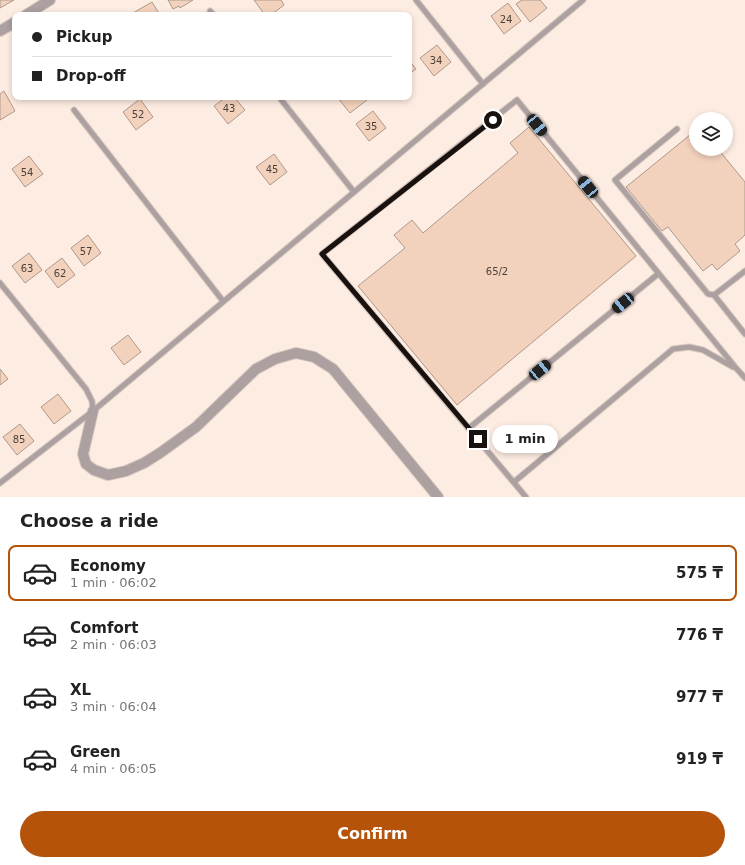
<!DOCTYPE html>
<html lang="en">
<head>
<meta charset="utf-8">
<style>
	body { margin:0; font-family:"DejaVu Sans",sans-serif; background:#f6f6f6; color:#222; height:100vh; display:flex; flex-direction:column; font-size:15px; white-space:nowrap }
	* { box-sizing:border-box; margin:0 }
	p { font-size:13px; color:#767676 }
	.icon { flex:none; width:22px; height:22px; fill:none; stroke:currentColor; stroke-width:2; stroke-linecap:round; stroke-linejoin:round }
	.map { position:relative; height:497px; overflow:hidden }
	.side { display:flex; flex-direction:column; background:#fff; flex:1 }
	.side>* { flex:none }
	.hud { position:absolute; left:12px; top:12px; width:400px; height:88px; border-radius:8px; box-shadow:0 2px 6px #0003; display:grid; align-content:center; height:88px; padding:0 20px; background:#fff }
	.tools { position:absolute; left:689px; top:112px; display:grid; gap:8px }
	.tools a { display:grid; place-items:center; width:44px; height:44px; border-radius:50%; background:#fff; box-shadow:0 2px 6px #0003; font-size:20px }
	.end { position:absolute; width:18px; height:18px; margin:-9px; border:5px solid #18110d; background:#fff; box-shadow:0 0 0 2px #fff }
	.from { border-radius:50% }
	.bubble { position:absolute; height:28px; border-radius:14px; background:#fff; box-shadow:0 2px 6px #0003; font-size:13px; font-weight:700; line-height:28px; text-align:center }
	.car { position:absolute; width:12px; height:24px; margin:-12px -6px; border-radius:5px; box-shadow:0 0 3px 1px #0007; background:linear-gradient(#222 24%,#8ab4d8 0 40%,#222 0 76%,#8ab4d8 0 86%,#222 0) }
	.hud b { display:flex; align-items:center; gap:14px; height:38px; font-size:15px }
	.hud b+b { border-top:1px solid #e0e0e0 }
	.hud i { width:10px; height:10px; background:#222 }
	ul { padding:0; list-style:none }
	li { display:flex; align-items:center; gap:12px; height:56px; margin:0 8px 6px; padding:0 12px; border:2px solid transparent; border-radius:8px }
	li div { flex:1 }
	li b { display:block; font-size:15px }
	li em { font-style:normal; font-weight:700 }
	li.selected { border-color:#b45309 }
	li>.icon { width:36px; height:36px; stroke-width:1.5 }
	h2 { padding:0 20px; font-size:18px; line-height:48px }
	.primary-button { display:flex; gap:8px; margin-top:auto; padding:8px 20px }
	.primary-button a { flex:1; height:46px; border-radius:24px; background:#b45309; color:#fff; font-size:16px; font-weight:700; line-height:46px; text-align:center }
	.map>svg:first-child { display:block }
</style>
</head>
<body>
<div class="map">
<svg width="745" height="497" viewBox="0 0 745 497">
	<rect width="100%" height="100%" fill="#fdece2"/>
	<g fill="#f3d2bd" stroke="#ad998c">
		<polygon points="0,0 14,0 0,8"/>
		<polygon points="168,0 193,0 180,8 179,6 173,9"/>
		<polygon points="254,0 281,0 284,5 271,15 265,15"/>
		<polygon points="522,0 540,0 547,8 530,22 516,4"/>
		<polygon points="152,2 160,15 134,15 133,13"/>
		<polygon points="508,3 521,21 504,34 491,16"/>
		<polygon points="437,45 451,62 434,76 420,58"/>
		<polygon points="409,60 416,69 409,74"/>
		<polygon points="4,91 15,111 0,120 0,94"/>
		<polygon points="226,97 234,97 245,110 228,124 214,106"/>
		<polygon points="337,97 364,97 367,100 350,113"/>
		<polygon points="140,99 153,117 136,130 123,112"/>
		<polygon points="373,111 386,128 369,141 356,124"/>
		<polygon points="529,127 636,256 457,405 358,286 405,248 394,235 412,220 423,233 518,153 510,143"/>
		<polygon points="696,130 696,149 718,149 745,182 745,235 735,244 740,251 717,270 712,264 703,271 668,227 662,231 626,187"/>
		<polygon points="274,154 287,172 270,185 256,167"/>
		<polygon points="29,156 43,174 25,187 12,169"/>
		<polygon points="88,235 101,253 84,266 71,248"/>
		<polygon points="29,253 42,270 25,283 12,266"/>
		<polygon points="62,258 75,275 58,288 45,271"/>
		<polygon points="128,335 141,352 124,365 111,348"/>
		<polygon points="0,369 8,379 0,385"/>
		<polygon points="58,394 71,411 54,424 41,407"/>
		<polygon points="20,424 34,441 17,455 3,437"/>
	</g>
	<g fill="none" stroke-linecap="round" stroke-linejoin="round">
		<defs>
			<g id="lane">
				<polyline points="416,0 483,84"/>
				<polyline points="210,11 214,15"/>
				<polyline points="279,97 354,192"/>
				<polyline points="74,110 223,301"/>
				<polyline points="677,129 615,180 708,294 714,295"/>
				<polyline points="745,271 714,295 745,334"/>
				<polyline points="0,283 86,389 92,401 93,411"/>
				<polyline points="469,428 658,274"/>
				<polyline points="514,482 673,349 689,347 703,350 733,367"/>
				<polyline points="0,483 93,411 583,0"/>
				<polyline points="526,497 322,254 517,100 736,368 745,378"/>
			</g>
			<g id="street">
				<polyline points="26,15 50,0"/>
				<polyline points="0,31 15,22"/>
				<polyline points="93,411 83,454 86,464 94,470 108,475 126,471 144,463 160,453 196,427 256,369 275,359 296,353 314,357 333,369 438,497"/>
			</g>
		</defs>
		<use href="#lane" stroke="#d8c9c0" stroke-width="7"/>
		<use href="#street" stroke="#d8c9c0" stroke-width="12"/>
		<use href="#lane" stroke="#aca0a1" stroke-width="5"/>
		<use href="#street" stroke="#aca0a1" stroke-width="10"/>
	</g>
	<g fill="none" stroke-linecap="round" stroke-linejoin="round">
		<polyline stroke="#18110d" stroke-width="5" points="478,439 322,254 493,120"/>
	</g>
	<g text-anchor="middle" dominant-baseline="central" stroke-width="4" stroke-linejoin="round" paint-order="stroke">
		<g font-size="10" fill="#4f4139">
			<text x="506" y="19">24</text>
			<text x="436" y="60">34</text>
			<text x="229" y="108">43</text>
			<text x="138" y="114">52</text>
			<text x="371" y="126">35</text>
			<text x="272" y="169">45</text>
			<text x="27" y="172">54</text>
			<text x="86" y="251">57</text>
			<text x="27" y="268">63</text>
			<text x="497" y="271">65/2</text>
			<text x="60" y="273">62</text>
			<text x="19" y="439">85</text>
		</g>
	</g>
</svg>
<div class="tools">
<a><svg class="icon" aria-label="layers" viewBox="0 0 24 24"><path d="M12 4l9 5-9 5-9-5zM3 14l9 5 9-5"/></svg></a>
</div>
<i class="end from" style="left:493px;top:120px"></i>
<i class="end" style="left:478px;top:439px"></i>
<div class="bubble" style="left:492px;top:425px;width:66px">1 min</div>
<i class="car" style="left:537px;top:125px;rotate:141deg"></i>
<i class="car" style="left:588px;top:187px;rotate:321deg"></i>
<i class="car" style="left:623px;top:303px;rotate:231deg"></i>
<i class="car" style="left:540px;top:370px;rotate:51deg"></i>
<div class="hud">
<b><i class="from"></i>Pickup</b>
<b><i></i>Drop-off</b>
</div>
</div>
<section class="side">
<h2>Choose a ride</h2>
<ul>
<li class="selected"><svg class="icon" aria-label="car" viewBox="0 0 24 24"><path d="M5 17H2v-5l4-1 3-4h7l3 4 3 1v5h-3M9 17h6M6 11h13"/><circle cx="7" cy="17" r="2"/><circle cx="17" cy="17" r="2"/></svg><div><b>Economy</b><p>1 min · 06:02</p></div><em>575 ₸</em></li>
<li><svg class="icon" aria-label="car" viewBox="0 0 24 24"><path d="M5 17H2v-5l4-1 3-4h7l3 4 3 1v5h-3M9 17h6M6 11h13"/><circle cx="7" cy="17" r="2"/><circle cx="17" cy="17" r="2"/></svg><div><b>Comfort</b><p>2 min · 06:03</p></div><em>776 ₸</em></li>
<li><svg class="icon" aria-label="car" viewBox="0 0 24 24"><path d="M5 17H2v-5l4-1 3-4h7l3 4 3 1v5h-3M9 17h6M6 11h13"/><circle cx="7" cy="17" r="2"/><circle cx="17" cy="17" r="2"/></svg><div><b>XL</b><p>3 min · 06:04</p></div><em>977 ₸</em></li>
<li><svg class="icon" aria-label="car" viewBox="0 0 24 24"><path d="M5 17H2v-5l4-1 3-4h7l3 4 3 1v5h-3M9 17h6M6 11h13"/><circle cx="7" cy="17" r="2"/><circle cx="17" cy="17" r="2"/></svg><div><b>Green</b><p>4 min · 06:05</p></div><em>919 ₸</em></li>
</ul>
<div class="primary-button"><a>Confirm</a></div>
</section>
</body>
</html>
